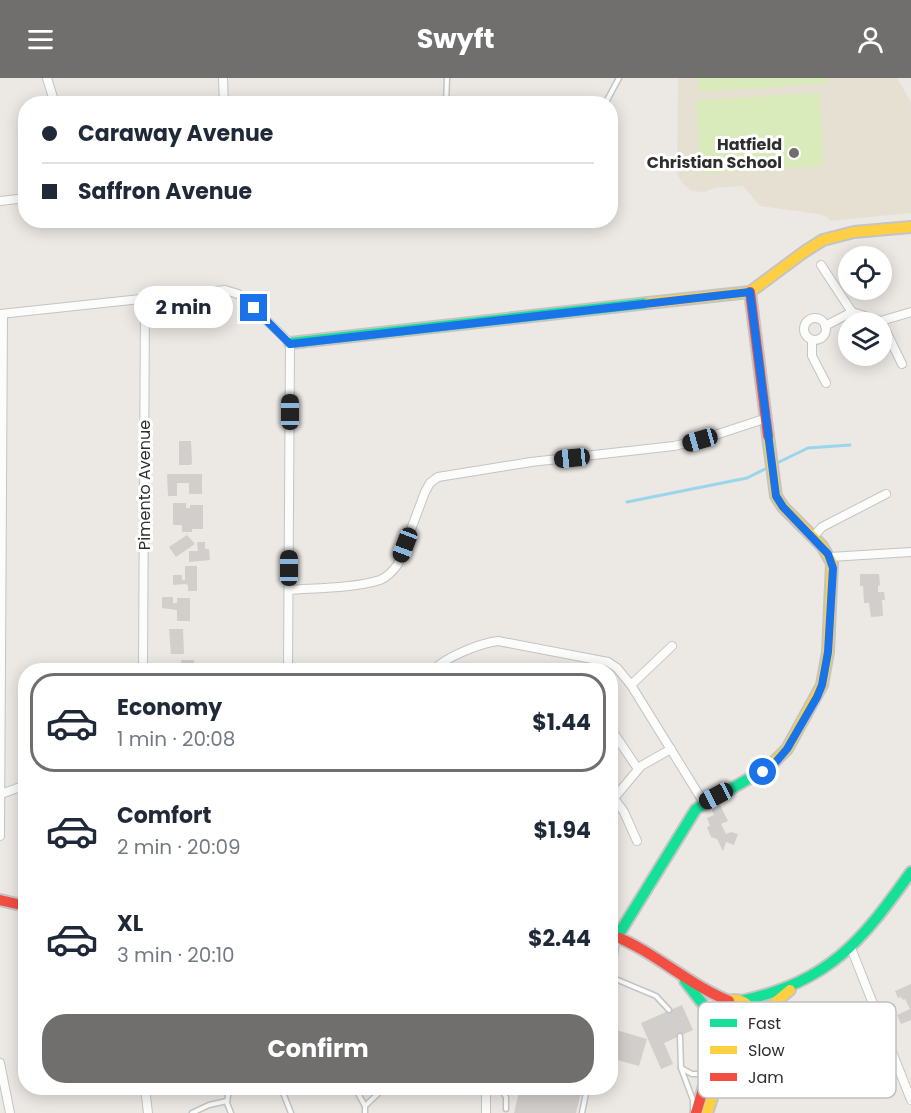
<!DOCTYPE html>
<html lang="en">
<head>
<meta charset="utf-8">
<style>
	body { margin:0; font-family:Poppins,sans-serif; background:#f6f6f7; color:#1f2937; height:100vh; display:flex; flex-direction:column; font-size:22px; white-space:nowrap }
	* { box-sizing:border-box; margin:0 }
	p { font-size:20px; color:#747a83 }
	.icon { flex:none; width:33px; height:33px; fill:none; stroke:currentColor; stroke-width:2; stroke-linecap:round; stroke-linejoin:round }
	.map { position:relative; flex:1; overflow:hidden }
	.sheet { position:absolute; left:18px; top:585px; width:600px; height:432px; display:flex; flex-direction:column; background:#fff; border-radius:24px; box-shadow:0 3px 15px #0003 }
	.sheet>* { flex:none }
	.guide { position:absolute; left:18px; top:18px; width:600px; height:132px; border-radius:24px; box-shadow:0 3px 15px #0003; display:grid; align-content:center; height:132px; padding:0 24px; background:#fff }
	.fabs { position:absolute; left:838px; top:168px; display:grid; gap:12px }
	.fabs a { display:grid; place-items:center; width:54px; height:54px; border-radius:50%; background:#fff; box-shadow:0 3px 15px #0003; font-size:30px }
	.end { position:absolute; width:27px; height:27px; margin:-14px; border:8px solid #1a73e8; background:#fff; box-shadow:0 0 0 3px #fff }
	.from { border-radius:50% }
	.bubble { position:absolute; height:42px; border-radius:21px; background:#fff; box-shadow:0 3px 15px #0003; font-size:20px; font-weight:700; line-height:42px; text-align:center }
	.car { position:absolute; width:18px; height:36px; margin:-18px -9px; border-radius:8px; box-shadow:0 0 4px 2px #0007; background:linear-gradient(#222 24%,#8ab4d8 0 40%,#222 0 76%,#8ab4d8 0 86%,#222 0) }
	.guide b { display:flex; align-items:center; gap:21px; height:57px; font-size:22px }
	.guide b+b { border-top:2px solid #e0e1e3 }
	.guide i { width:15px; height:15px; background:#1f2937 }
	ul { padding:10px 0 0; list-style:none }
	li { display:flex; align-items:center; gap:18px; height:99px; margin:0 12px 9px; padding:0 12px; border:3px solid transparent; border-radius:24px }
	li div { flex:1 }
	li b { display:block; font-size:22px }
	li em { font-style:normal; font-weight:700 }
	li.current { border-color:#706f6e }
	li>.icon { width:54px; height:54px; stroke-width:1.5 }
	.action { display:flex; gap:12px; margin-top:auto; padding:12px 24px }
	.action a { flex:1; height:69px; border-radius:24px; background:#706f6e; color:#fff; font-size:24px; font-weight:700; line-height:69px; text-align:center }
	header { display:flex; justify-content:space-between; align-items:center; height:78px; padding:0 24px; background:#706f6e; color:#fff; font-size:27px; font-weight:700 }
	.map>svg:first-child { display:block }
</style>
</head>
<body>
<header><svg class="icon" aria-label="menu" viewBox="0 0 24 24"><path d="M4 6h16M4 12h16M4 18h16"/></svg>Swyft<svg class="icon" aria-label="person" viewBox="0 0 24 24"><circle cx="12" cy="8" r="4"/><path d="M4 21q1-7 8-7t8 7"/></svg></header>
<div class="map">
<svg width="911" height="1035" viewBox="0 0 911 1035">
	<rect width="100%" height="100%" fill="#ece8e4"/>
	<polygon fill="#e6e0d3" points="678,0 897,0 911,24 911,135 830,143 827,139 818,136 760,128 743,108 714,110 704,114 691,113 683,106 677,96"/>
	<g fill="#d9eabb">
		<polygon points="698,0 828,0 829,5 699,14"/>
		<polygon points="819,15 824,88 701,96 696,22"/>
	</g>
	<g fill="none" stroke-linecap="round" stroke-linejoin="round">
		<g stroke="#99d6ec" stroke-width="3">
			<polyline points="779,384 808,370 850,367"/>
			<polyline points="627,424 747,400 765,391"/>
		</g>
	</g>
	<g fill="#d1cecb">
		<polygon points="179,363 191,363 192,385 191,387 179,387"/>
		<polygon points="167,396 202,396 202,416 189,416 189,405 177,405 177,418 168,418"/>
		<polygon points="173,425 186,425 186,430 190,430 190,427 203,427 203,451 192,451 192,454 182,454 182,447 173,447"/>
		<polygon points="187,457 195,466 176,479 169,469"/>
		<polygon points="197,464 205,464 205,471 209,471 210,482 189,484 189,473 198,473"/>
		<polygon points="185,488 197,488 197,513 188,513 188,507 185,506 173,507 173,497 182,497 182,502 185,502"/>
		<polygon points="860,496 879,496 880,507 878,508 878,514 884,514 885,522 882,522 883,538 871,539 869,525 864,525 863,508 860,508"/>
		<polygon points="162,519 173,519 173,525 177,525 177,520 190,520 190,543 177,543 177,532 162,530"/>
		<polygon points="169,551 183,551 184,576 171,576"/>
		<polygon points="181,582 194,582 194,586 197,586 197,592 182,592"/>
		<polygon points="720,727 728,743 721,746 726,756 731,754 738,756 734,767 726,764 723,773 717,761 711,759 707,749 710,748 707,740 714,737 711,731"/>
		<polygon points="21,774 26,774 26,800 20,800"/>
		<polygon points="911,906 911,942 901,946 897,937 910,931 905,921 903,922 901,919 898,920 895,913"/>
		<polygon points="682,927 693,952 664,965 673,986 661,991 641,945"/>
		<polygon points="616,952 647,961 639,988 610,980 610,970"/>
		<polygon points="520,1010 582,1010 576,1035 514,1035"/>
	</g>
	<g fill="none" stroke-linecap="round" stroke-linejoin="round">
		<defs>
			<g id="lane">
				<polyline points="446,26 447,0"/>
				<polyline points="605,26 619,0"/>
				<polyline points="613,900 656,918 669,932"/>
				<polyline points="610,912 617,862"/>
				<polyline points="680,958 681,990 693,1022 693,1031"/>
				<polyline points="681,990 692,996 705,996"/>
				<polyline points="229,1010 227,1025 231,1035"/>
				<polyline points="355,1010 365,1028 365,1035"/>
				<polyline points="500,1010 506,1019 506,1031"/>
				<polyline points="282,1012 291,1035"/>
				<polyline points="365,1028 384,1010"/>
				<polyline points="192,1035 209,1027 227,1023"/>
				<polyline points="582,1035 587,1010"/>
			</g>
			<g id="street">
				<polyline points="47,0 55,26"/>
				<polyline points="223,0 224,26"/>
				<polyline points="0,123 26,120"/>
				<polyline points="821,187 852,234"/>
				<polyline points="0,236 225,212 238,216 243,220 290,265 288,592"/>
				<circle cx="815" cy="251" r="11"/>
				<polyline points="882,245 902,286"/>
				<polyline points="825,248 852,234 881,243 911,234"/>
				<polyline points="812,262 812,278 826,305"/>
				<polyline points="813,459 822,449 886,416"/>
				<polyline points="830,479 911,474"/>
				<path d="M 289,512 C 316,510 355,510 380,502 C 388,499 393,493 398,486 L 425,414 L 430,405 L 438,399 L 531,384 L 674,368 L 700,362 L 767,340"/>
				<polyline points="143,592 145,221"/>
				<path d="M 434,592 C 445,579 481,565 498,563 L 608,584 L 617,590 L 631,607 L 704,725"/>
				<polyline points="631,607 672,568"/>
				<polyline points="611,651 638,691"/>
				<polyline points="1,716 26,707"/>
				<polyline points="614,720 624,734 637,763"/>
				<polyline points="610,725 641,688 671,671"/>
				<polyline points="0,758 3,236"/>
				<polyline points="851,870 911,1022"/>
				<polyline points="0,985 10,1035"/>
				<polyline points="145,1010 148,1035"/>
				<polyline points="486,1010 486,1035"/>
			</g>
			<g id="fast">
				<polyline points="290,265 648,225"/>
				<polyline points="617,859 696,731 769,689"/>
				<polyline points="685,903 716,943"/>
				<path d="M 741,923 C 830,903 861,864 911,794"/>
			</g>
			<g id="slow">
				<polyline points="648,225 750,214 804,174 823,162 854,154 911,149"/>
				<polyline points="768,358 776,418 783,429 822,468 832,485 828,574 822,607 787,671 769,689"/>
				<circle cx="735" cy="940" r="18"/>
				<polyline points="753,943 790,912"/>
				<polyline points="707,1035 721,993 745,955"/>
			</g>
			<g id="jam">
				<polyline points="750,214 768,358"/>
				<polyline points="0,822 26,828"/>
				<path d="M 612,857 C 654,873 687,906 729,923"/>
				<polyline points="696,1035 715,971 718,948"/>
			</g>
		</defs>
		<use href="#lane" stroke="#c5c4c5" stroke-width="7"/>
		<use href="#street" stroke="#c5c4c5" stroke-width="10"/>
		<use href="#fast" stroke="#c5c4c5" stroke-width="14"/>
		<use href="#slow" stroke="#c5c4c5" stroke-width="14"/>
		<use href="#jam" stroke="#c5c4c5" stroke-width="14"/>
		<use href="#lane" stroke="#fcfcfb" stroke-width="4"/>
		<use href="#street" stroke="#fcfcfb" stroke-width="8"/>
		<use href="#fast" stroke="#16e098" stroke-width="10"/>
		<use href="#slow" stroke="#ffcf43" stroke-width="10"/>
		<use href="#jam" stroke="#f24e42" stroke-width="10"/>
	</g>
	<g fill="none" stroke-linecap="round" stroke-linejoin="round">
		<polyline stroke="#1a73e8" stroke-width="8" points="254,230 290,266 750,214 776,418 783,429 828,476 833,490 828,574 822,607 817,619 787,671 774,686 763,694"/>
	</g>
	<circle fill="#706f6e" stroke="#fff" stroke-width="2" cx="794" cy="75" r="6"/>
	<g text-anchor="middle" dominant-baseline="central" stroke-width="6" stroke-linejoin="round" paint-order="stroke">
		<g font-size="16" font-weight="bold" fill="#2e2e2e" stroke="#fff" text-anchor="end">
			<text x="782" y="66">Hatfield<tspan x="782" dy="18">Christian School</tspan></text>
		</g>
		<g font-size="16" fill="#2e2e2e" stroke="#fff">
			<text transform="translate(144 407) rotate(-90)">Pimento Avenue</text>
		</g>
	</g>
	<rect x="698" y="924" width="198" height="96" rx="9" fill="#fff" stroke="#c0c0c0" stroke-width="1.5"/>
	<rect x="710" y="941" width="27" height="8" fill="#16e098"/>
	<rect x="710" y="968" width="27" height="8" fill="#ffcf43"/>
	<rect x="710" y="995" width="27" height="8" fill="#f24e42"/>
	<g font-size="16" fill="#2e2e2e">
		<text x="748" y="951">Fast</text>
		<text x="748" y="978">Slow</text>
		<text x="748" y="1005">Jam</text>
	</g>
</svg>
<div class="fabs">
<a><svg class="icon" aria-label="locate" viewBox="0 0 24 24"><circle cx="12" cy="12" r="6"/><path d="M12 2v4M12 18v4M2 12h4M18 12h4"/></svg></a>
<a><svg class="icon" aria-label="layers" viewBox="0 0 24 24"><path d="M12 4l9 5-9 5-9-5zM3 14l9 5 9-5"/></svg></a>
</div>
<i class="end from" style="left:763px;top:694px"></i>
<i class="end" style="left:254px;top:230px"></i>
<div class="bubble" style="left:134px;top:208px;width:99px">2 min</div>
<i class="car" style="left:290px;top:334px;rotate:0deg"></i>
<i class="car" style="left:700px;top:362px;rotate:254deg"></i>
<i class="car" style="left:572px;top:380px;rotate:264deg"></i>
<i class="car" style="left:405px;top:467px;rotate:201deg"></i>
<i class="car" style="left:289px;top:490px;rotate:0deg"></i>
<i class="car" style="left:716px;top:718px;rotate:242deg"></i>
<div class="guide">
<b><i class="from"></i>Caraway Avenue</b>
<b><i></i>Saffron Avenue</b>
</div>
<section class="sheet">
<ul>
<li class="current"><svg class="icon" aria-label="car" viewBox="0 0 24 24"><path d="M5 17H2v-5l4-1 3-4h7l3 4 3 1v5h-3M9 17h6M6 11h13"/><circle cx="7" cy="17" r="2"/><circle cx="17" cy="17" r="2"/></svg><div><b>Economy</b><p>1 min · 20:08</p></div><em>$1.44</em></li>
<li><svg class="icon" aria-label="car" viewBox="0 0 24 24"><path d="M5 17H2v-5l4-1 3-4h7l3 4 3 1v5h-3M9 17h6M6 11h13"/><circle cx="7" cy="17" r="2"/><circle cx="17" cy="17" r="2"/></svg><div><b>Comfort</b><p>2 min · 20:09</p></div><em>$1.94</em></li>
<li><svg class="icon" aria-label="car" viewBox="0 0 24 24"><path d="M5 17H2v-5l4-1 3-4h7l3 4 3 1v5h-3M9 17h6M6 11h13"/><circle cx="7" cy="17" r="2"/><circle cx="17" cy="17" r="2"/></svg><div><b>XL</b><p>3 min · 20:10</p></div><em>$2.44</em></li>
</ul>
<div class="action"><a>Confirm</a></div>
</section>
</div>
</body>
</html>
